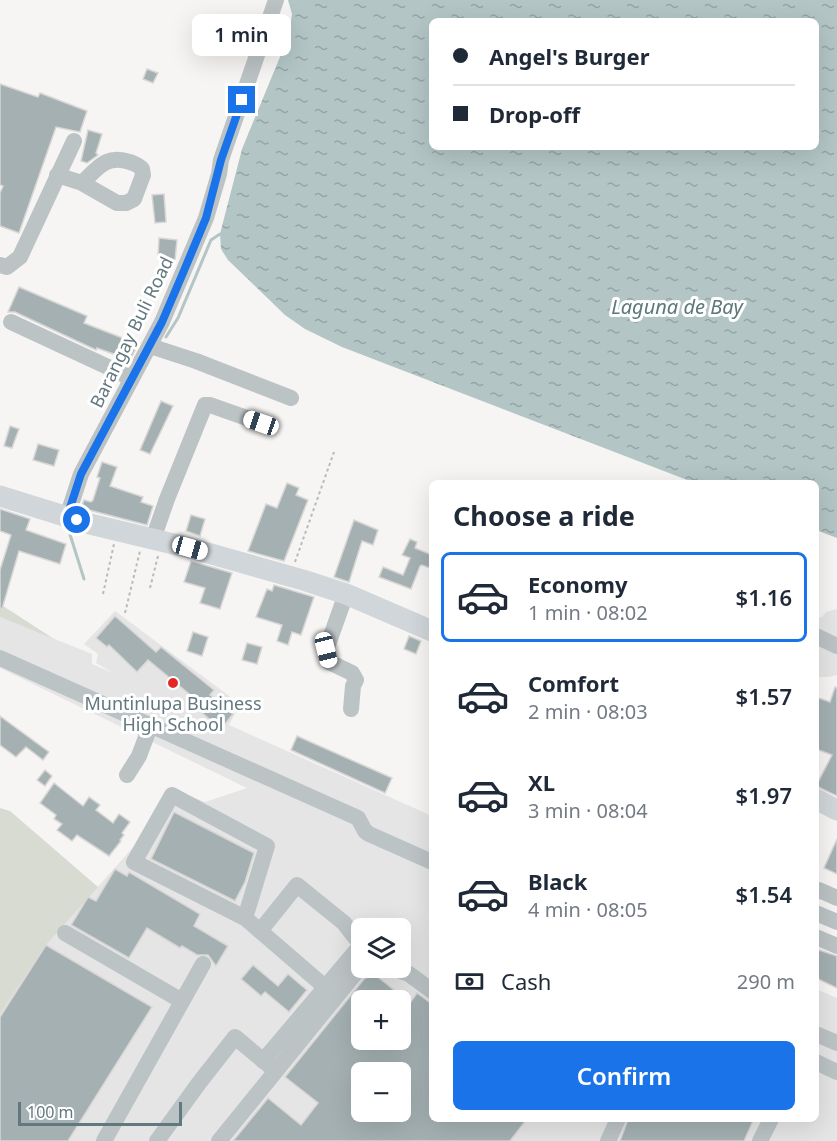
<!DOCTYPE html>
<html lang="en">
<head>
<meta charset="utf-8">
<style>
	body { margin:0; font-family:"Noto Sans",sans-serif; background:#f6f6f7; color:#1f2937; height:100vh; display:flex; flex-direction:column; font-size:22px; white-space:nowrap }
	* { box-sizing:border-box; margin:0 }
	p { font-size:20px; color:#747a83 }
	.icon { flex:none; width:33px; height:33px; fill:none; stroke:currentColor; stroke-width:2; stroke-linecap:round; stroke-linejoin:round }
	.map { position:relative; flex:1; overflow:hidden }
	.panel { position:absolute; left:429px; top:480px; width:390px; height:642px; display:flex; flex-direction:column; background:#fff; border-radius:9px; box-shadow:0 6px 24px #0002 }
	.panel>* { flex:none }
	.guide { position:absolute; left:429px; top:18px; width:390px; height:132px; border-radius:9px; box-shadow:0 6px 24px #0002; display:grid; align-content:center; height:132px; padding:0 24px; background:#fff }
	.buttons { position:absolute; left:351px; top:918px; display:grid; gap:12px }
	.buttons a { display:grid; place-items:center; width:60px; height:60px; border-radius:9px; background:#fff; box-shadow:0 6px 24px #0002; font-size:30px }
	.scale { position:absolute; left:18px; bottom:15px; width:164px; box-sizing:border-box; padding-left:6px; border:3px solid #61787e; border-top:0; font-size:16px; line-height:21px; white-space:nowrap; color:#61787e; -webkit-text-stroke:4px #fff; paint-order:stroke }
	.end { position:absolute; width:27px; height:27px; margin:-14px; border:8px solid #1a73e8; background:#fff; box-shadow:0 0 0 3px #fff }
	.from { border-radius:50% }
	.bubble { position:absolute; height:42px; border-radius:9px; background:#fff; box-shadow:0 6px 24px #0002; font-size:20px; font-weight:600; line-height:42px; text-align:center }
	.car { position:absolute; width:18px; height:36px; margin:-18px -9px; border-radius:8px; box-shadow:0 0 4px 2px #0007; background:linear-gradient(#fff 24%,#345 0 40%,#fff 0 76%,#345 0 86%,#fff 0) }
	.guide b { display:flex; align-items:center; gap:21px; height:57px; font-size:22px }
	.guide b+b { border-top:2px solid #e0e1e3 }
	.guide i { width:15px; height:15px; background:#1f2937 }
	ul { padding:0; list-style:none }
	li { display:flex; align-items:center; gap:18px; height:90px; margin:0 12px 9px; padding:0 12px; border:3px solid transparent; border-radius:9px }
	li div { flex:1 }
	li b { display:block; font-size:22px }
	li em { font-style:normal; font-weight:600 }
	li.selected { border-color:#1a73e8 }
	li>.icon { width:54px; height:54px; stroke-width:1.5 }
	h2 { padding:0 24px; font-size:27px; line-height:72px }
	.pay { display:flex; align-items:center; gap:15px; height:66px; padding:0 24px; font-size:22px }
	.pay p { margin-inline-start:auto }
	.action { display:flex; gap:12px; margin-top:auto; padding:12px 24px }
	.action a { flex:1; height:69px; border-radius:9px; background:#1a73e8; color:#fff; font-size:24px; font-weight:600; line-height:69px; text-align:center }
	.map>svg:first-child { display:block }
</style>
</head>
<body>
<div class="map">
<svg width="837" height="1141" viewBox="0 0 837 1141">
	<defs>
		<pattern id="water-ripples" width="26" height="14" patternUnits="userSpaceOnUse" patternTransform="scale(1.5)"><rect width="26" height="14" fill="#b3c5c5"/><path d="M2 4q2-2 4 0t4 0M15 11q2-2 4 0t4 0" fill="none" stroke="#95a5a5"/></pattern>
	</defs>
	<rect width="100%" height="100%" fill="#f6f5f3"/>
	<g fill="#e4e5e4" fill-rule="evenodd">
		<polygon points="837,609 837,675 829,677 816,677 816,618 822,617 826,612"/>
		<path d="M 115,611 L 240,704 L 229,725 L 432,816 L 432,1119 L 816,1119 L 816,989 L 837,998 L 837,1141 L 0,1141 L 0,1014 L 45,946 L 152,826 L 173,790 L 205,802 L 247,788 L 0,668 L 0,617 L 92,654 L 92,664 L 113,673 L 96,663 L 98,654 L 84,644 ZM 362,928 L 400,928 L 400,968 L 362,968 ZM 362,1000 L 400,1000 L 400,1040 L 362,1040 ZM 362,1072 L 400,1072 L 400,1112 L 362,1112 Z"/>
	</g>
	<g fill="#d7dbd2">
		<polygon points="0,604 54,639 0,617"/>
		<polygon points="0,808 10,811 98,887 45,946 0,1014"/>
	</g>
	<path fill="url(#water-ripples)" fill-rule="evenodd" d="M 288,0 L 837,0 L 837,538 L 816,530 L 816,483 L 695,483 L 342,347 L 305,329 L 285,315 L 228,260 L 221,249 L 220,234 L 242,149 L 289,35 L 292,14 ZM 432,21 L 816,21 L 816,147 L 432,147 Z"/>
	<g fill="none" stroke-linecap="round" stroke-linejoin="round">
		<g stroke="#b3c5c5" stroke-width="3">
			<polyline points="166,337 178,318 211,240 220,234"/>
			<polyline points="68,528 84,579"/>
		</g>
	</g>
	<g fill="#a4b0b2" stroke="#d8d7d5" stroke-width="1.5" fill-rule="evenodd">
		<polygon points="147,69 158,73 153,83 143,79"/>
		<polygon points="0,84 38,97 40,93 87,111 80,132 56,127 19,233 0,226 0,193 3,186 0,185"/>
		<polygon points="88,130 102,134 96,153 98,155 87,163 81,161"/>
		<polygon points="164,194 166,222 155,223 152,195"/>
		<polygon points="159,238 177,240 175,260 158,258"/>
		<polygon points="19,287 87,316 84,323 138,344 130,360 97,348 96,350 15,312 8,312"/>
		<polygon points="161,401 173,406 150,454 140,450"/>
		<polygon points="10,426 19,429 12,448 4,446"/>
		<polygon points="38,444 59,450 54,466 33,460"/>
		<polygon points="102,462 117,467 110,486 143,497 141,502 153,506 147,525 81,508 84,500 91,502 93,500 100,478 97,477"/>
		<polygon points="287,483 299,488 296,495 308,500 284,561 248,551 266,504 277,508"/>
		<polygon points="0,509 30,519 26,530 66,544 60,564 19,551 2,609 0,608 0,570 11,535 0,531"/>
		<polygon points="191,515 205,519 200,536 186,531"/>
		<polygon points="354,520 378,530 373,545 362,541 349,582 334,577"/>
		<polygon points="410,539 417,542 415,548 432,555 432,569 422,565 420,566 411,589 379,577 383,567 403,575 410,558 402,555"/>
		<polygon points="191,561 232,573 220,609 200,603 205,588 184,582"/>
		<polygon points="274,585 314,597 301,635 292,632 288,645 277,641 282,625 256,617 267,589 272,591"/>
		<polygon points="115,616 156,652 161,647 214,690 210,695 233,714 221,729 201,712 205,707 148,660 137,672 109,645 107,647 96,638"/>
		<polygon points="193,632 208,637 202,656 187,651"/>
		<polygon points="409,636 421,641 416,654 404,649"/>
		<polygon points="247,643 262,647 257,664 242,660"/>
		<polygon points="835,687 837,688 837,796 816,786 832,755 816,749 816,697 830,702"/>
		<polygon points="0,716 49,752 43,760 26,747 16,757 0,745"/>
		<polygon points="297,736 392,778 385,793 291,750"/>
		<polygon points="45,770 52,776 45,786 37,780"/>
		<polygon points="54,783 83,806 89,797 100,805 96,810 113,823 119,814 130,822 122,833 124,835 120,840 121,841 109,856 77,835 72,841 57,830 62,824 54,819 56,815 40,803"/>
		<polygon points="174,812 254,853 245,882 235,901 151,859"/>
		<polygon points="837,839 837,874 824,868"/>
		<polygon points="115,869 127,876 129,872 200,914 194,926 228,946 216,966 208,955 197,955 182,946 180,948 147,928 129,958 71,925 88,897 96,901"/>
		<polygon points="46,945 152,1007 68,1141 0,1141 0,1017"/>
		<polygon points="819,950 837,956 837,988 816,978 816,955"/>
		<polygon points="253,965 278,986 288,974 307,990 289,1012 265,992 261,996 241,979"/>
		<path d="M 373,973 L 410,1003 L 417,993 L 432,1004 L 432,1119 L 527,1119 L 510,1141 L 233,1141 L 268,1098 L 301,1125 L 318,1103 L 285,1077 L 364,979 ZM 362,1000 L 400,1000 L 400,1040 L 362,1040 ZM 362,1072 L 400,1072 L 400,1112 L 362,1112 Z"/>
		<polygon points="628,1119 754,1119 744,1141 620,1141"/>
	</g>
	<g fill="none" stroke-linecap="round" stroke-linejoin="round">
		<g stroke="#b7bbbd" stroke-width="2" stroke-dasharray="3 3" stroke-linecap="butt">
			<polyline points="295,562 334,452"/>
			<polyline points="150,588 158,556"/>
			<polyline points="103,594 114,544"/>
			<polyline points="125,613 140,551"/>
		</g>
		<g stroke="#bcc3c5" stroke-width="16">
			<path d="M 57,175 L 82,183 L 117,203 L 126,203 L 134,199 L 143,175 L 142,169 C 139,165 135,164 130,162 C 106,154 98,168 82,183"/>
			<polyline points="0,265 7,267 20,257 74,141"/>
			<polyline points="11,322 123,374 131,380"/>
			<polyline points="150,346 196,361 291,398"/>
			<polyline points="67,517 81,474 162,322 206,218 219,174 221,160 276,0"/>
			<polyline points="153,539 167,499 205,405 210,405 261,423"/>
			<polyline points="346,594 326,650 329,662 352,673 356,680 353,686 351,709"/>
			<polyline points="816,636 837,646"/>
			<polyline points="0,658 358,818 365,831 369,834 432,862"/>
			<polyline points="127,775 139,756 151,724"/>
			<polyline points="816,892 819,890 837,898"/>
			<polyline points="816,913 837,922"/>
			<polyline points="245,918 267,846 172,795 134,862 245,918 325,987"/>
			<polyline points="260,931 297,885 344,923 361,945 263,1061"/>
			<polyline points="65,933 182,1001"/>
			<polyline points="816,937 837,946"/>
			<polyline points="393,968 409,974 432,991"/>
			<polyline points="816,1034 837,1043"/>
			<polyline points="816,1062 837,1072"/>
			<polyline points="104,1141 203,964"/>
			<polyline points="157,1141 199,1083 235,1037 271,1067"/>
			<polyline points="219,1141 358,970 364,968"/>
			<polyline points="608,1141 618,1119"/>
			<polyline points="760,1141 771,1119"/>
		</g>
		<g stroke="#d0d6d9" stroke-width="21">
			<polyline points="0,496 90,524 190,548 303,580 346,594 432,631"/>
			<polyline points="816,799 837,810"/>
		</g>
	</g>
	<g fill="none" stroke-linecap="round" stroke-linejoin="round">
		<polyline stroke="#1a73e8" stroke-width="8" points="77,520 67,517 81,474 162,322 183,273 206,218 221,160 242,100"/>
	</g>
	<circle fill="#e32926" stroke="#fff" stroke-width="2" cx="173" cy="683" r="6"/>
	<g text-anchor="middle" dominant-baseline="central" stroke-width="6" stroke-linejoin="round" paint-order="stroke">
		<g font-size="18" fill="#61787e" stroke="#fff">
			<text transform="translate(131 332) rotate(-64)">Barangay Buli Road</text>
		</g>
		<g font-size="18" fill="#61787e" stroke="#fff">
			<text x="173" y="703">Muntinlupa Business<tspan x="173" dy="21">High School</tspan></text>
		</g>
		<g font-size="20" font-style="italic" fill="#5c7879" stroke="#fff">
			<text x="677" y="306">Laguna de Bay</text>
		</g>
	</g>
</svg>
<div class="buttons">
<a><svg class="icon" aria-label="layers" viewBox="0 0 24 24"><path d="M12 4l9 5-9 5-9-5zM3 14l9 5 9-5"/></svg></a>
<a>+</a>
<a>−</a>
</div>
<div class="scale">100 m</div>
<i class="end from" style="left:77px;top:520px"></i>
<i class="end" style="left:242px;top:100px"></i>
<div class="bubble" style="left:192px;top:14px;width:99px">1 min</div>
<i class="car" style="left:261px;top:423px;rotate:289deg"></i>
<i class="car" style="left:190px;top:548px;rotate:106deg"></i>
<i class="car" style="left:326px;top:650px;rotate:166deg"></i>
<div class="guide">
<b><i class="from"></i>Angel's Burger</b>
<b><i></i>Drop-off</b>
</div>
<section class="panel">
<h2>Choose a ride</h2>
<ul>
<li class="selected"><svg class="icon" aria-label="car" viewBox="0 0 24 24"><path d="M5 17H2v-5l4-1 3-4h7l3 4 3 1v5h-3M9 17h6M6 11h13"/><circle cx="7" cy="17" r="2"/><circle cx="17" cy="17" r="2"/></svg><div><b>Economy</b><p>1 min · 08:02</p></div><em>$1.16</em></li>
<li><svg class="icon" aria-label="car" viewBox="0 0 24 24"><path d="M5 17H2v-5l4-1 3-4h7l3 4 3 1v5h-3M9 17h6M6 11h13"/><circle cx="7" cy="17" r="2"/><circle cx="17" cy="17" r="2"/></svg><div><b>Comfort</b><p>2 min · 08:03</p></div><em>$1.57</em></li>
<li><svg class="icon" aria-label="car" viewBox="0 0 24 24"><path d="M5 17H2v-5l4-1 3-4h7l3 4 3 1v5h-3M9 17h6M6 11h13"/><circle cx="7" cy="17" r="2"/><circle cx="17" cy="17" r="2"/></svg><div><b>XL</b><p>3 min · 08:04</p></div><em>$1.97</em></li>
<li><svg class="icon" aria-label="car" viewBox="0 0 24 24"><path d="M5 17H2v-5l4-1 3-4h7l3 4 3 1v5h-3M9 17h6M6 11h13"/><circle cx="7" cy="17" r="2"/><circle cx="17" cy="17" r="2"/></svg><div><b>Black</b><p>4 min · 08:05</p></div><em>$1.54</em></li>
</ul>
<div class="pay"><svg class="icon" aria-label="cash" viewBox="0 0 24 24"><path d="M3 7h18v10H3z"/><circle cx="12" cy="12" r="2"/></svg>Cash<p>290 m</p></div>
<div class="action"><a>Confirm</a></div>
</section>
</div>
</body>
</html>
